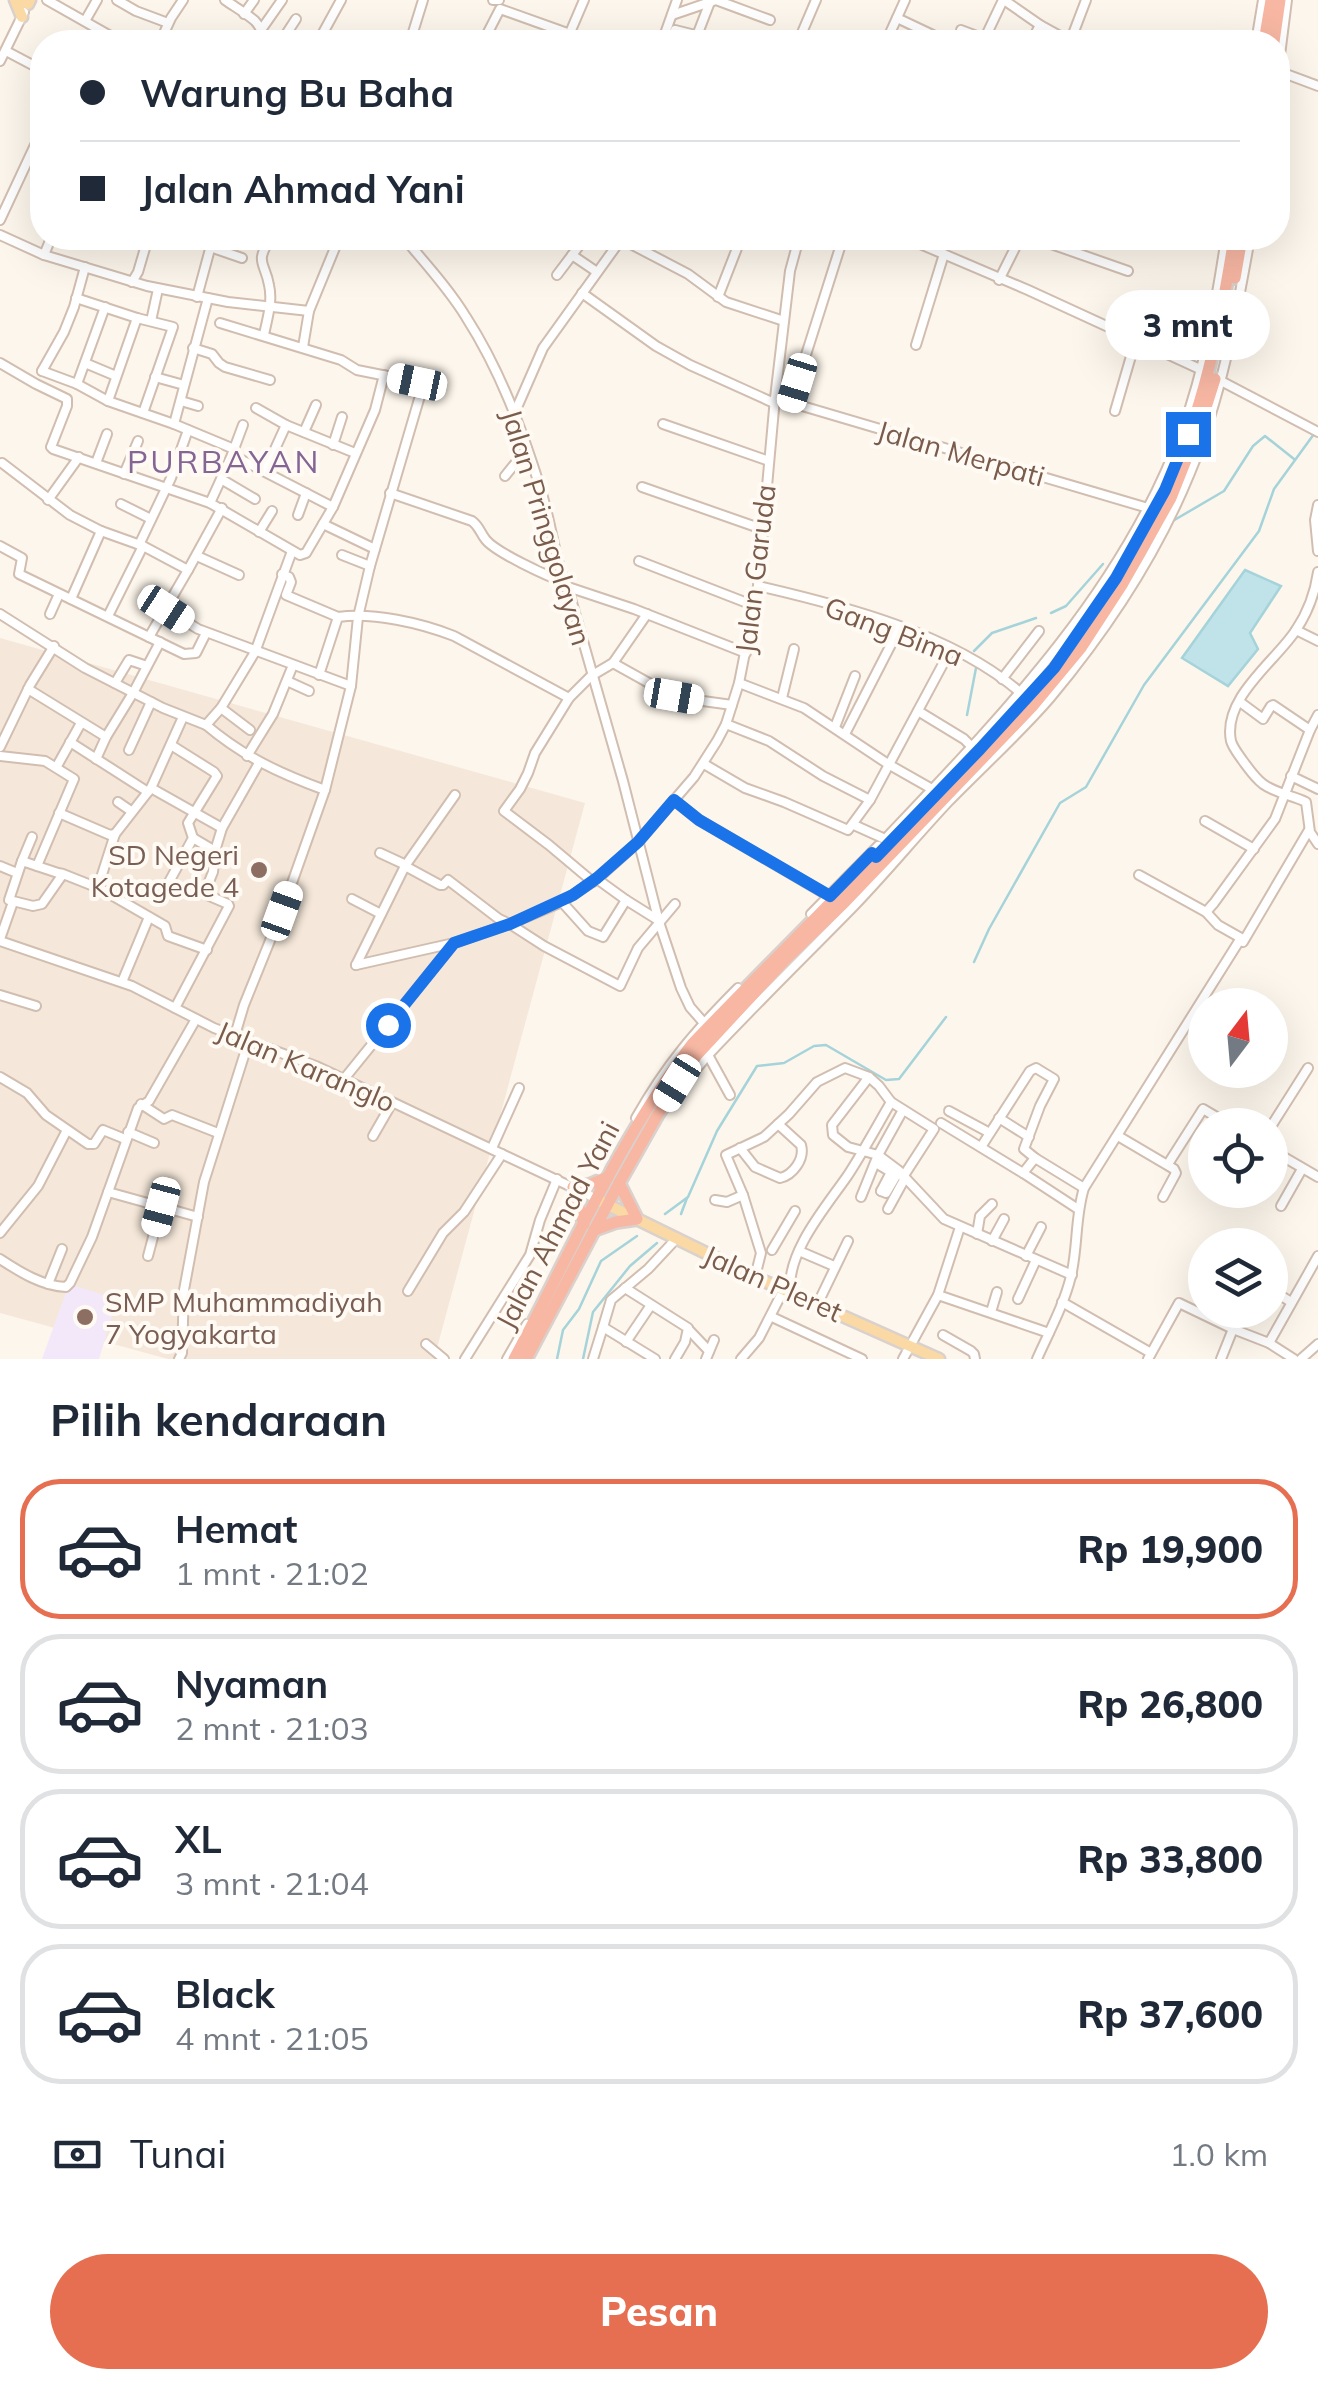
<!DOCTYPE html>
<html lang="id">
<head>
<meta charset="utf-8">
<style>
	body { margin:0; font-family:Mulish,sans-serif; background:#f2f2f3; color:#1f2937; height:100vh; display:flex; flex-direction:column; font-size:38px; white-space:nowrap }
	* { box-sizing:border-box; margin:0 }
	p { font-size:32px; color:#747a83 }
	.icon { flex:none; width:55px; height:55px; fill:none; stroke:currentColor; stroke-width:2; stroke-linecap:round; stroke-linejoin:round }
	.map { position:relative; height:1359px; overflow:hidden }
	.panel { display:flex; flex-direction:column; background:#fff; flex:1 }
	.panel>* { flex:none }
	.banner { position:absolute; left:30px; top:30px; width:1260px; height:220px; border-radius:40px; box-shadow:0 10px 40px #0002; display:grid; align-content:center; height:220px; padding:0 50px; background:#fff }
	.needle { width:65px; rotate:16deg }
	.tools { position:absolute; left:1188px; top:988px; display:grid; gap:20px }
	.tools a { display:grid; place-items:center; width:100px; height:100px; border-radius:50%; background:#fff; box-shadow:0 10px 40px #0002; font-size:50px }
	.end { position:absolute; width:45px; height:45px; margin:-22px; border:12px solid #1a73e8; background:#fff; box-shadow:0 0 0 5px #fff }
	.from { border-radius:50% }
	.bubble { position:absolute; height:70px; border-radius:35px; background:#fff; box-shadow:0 10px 40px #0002; font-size:32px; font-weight:800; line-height:70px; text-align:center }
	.car { position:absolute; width:30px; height:60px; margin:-30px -15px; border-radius:12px; box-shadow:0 0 8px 2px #0007; background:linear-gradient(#fff 24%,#345 0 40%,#fff 0 76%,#345 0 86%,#fff 0) }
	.banner b { display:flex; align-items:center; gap:35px; height:95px; font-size:38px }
	.banner b+b { border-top:2px solid #e0e1e3 }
	.banner i { width:25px; height:25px; background:#1f2937 }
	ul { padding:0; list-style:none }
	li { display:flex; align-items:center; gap:30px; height:140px; margin:0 20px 15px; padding:0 30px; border:5px solid #e0e1e3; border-radius:40px }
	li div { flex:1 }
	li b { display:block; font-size:38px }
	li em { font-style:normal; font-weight:800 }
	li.selected { border-color:#e76f51 }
	li>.icon { width:90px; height:90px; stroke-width:1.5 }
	h2 { padding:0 50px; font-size:45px; line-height:120px }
	.pay { display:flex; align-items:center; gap:25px; height:110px; padding:0 50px; font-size:38px }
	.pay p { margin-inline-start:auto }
	.button { display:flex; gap:20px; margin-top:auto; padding:20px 50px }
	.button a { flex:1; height:115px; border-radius:60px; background:#e76f51; color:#fff; font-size:40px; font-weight:800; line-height:115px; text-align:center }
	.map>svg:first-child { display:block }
</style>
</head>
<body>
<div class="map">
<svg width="1318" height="1359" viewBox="0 0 1318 1359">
	<rect width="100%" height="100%" fill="#fdf6ec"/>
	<polygon fill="#f5e8da" points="0,638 585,803 434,1359 168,1359 0,1313"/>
	<polygon fill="#f3e8fa" points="69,1284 117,1299 99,1359 42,1359"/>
	<polygon fill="#bfe3e8" stroke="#a5d3da" stroke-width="2.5" points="1245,570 1281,586 1250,633 1258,649 1228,686 1182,658"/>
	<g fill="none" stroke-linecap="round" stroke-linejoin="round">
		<g stroke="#a5d3da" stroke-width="2.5">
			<polyline points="1171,522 1224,491 1253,446 1265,436 1294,459"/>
			<polyline points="1051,613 1066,606 1103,564"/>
			<polyline points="974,651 992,633 1036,618"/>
			<polyline points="967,715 976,668"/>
			<polyline points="974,962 989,929 1060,803 1086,787 1144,685 1259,531 1274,489 1314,434"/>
			<polyline points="665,1214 688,1197 717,1131 757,1066 784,1063 814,1046 826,1045 886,1080 899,1079 946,1017"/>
			<polyline points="681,1214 687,1198"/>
			<polyline points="557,1359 563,1330 579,1309 601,1261 637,1236"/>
			<polyline points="583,1359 593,1312 630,1266 657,1243"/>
		</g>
		<defs>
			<g id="minor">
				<polyline points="47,0 121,42"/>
				<polyline points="117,0 136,11 168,23"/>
				<path d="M 225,0 C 235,7 246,13 255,21 C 262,28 262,36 270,42"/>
				<polyline points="493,0 499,0"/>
				<polyline points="1004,0 1040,25 1071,42"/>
				<polyline points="1287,0 1278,71 1318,86"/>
				<polyline points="244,14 254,0"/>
				<polyline points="672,15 716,0 770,20"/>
				<polyline points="897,18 935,36"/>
				<polyline points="85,21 97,0"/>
				<polyline points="261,30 282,0"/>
				<polyline points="675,30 695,35 698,33 710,2"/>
				<polyline points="961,30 985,39"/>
				<polyline points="160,42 171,18 183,0"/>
				<polyline points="281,42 296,19"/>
				<polyline points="318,42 341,0"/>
				<polyline points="410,42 423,0"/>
				<polyline points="483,42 500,9 570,34"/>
				<polyline points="566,42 584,0"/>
				<polyline points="662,42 677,0"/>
				<polyline points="798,42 816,0"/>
				<polyline points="886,42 905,0"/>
				<polyline points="983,42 1003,0"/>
				<polyline points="1031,42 1040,25"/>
				<polyline points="1070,42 1086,0"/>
				<polyline points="1256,42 1263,0"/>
				<polyline points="6,51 42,70"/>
				<polyline points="0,61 24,12"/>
				<polyline points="0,220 42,130"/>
				<polyline points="0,235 44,255 147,286 228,302 309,311"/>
				<path d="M 404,238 C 425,263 449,289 466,317 C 500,370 521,427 540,487 C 552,524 555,564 571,599 L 623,781 L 659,922 L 681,988 L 690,1007 L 704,1023"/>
				<polyline points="906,238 1028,290 1202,370"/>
				<polyline points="1034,238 1128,271"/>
				<polyline points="621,239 688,274 726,302 784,321"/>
				<polyline points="210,247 242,258"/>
				<polyline points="44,255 51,238"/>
				<polyline points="572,255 597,272"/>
				<polyline points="557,275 585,238"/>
				<polyline points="999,280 1020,238"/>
				<polyline points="132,282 138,272 148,238"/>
				<polyline points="582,293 656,346 690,365 774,403"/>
				<polyline points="197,297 213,238"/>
				<polyline points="718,297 741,238"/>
				<polyline points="76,298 137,318 173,327 143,413"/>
				<polyline points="151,321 158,289"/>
				<polyline points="220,323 341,360 357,370 417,382 422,389 370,566 358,617 351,686 325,790 282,911 244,1005 235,1035"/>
				<path d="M 264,335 C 267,319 273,302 269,285 C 265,262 254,263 271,238"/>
				<polyline points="916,345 944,254"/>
				<polyline points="303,347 309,311 339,238"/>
				<polyline points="193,348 212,354 219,363 225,367 270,380"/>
				<polyline points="0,363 36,384 67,399 67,406 51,447 53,449 210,503 300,555 306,553 333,507 375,410 384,375"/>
				<polyline points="85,363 116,376"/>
				<polyline points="42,371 77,384 108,401 174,424 234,449 232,455 333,507"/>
				<polyline points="42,371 64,332 74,307 85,267"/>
				<polyline points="155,377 184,385"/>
				<polyline points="1221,381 1318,432"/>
				<polyline points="77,384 105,307"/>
				<polyline points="775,398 1148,508"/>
				<polyline points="108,401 137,318"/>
				<polyline points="181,401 198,406"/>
				<polyline points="791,402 843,238"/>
				<polyline points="256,408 286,425 355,453"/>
				<polyline points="1115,411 1136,339"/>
				<polyline points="515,412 543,348 622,238"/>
				<polyline points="174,424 208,298"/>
				<polyline points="663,424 769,461"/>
				<polyline points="304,432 316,405"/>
				<polyline points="333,445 342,417"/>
				<polyline points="234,449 243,425"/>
				<polyline points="2,463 70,515 101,531 143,546 188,570 222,508"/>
				<polyline points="96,463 107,434"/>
				<polyline points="265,471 286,425"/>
				<polyline points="124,474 138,441"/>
				<polyline points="505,476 527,449"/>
				<polyline points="221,479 255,499"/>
				<polyline points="642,487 762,529"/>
				<path d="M 390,493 L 472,521 C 480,527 480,533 486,540 C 497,553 547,576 564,582"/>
				<polyline points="48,500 79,457"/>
				<polyline points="210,503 232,455"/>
				<polyline points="121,504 151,519"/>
				<polyline points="1318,505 1315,520 1318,551"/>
				<polyline points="298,515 306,493"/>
				<polyline points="323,524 375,549"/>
				<polyline points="259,532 272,511"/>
				<polyline points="139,545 171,478 188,430"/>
				<polyline points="0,546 22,558 19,574 184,654 196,653 206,633"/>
				<polyline points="342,555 370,566"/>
				<polyline points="197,556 239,575"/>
				<polyline points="639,561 755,606"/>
				<path d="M 1318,572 C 1315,593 1308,612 1296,630 C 1276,661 1222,698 1231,741 C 1233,748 1239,755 1243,761 C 1249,769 1255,778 1263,784 C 1277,794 1292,795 1306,802 L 1310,832 L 1318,844"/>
				<polyline points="282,574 289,577 291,582 286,595 338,617"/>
				<polyline points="565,586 634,609 746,653"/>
				<path d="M 758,586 C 845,606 953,634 1021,693"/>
				<polyline points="71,599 101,531"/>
				<polyline points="166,609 198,629 351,686"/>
				<polyline points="0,614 85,668 163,708 206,725 221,708 255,652 292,551"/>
				<polyline points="50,614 59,594"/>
				<polyline points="108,616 143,546"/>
				<polyline points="1296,630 1318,641"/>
				<polyline points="149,637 188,570"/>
				<polyline points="613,663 674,697 732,705"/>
				<path d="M 319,675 L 338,617 C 373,612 421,623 454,636 L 569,698"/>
				<polyline points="1002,679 1039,631"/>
				<polyline points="287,681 309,691"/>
				<polyline points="115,683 129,660 147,666"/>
				<polyline points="739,683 804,708 888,764 932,789"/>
				<polyline points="28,689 106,737 96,759"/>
				<polyline points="782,698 794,649"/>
				<polyline points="1240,702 1263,719 1271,706 1273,705 1310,730"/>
				<polyline points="221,708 250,730"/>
				<polyline points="918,711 964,739 972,747"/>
				<polyline points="726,724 769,741 823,776 870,800"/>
				<path d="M 206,725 C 244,757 279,773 325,790"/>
				<polyline points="835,727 855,676"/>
				<polyline points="845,734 900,627"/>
				<polyline points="106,737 133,693 160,642"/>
				<polyline points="70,742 148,792"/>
				<polyline points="0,747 30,685 54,646"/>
				<polyline points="129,750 151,702"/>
				<polyline points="0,756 45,761 74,779 37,866"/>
				<polyline points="247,756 273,714 293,665"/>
				<polyline points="704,764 745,788 784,802 848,830 870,800 951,649"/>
				<polyline points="57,766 81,723"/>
				<polyline points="1291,776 1318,789"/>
				<polyline points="151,788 222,828"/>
				<polyline points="674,800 699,820 829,896"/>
				<polyline points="118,802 131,811"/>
				<polyline points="59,813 110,835 115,834"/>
				<polyline points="1205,821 1254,849"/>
				<polyline points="854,825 885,839"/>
				<path d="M 888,836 C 1003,715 1124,590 1182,431 C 1205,368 1216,303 1226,238"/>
				<polyline points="193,838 215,851"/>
				<polyline points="380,853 406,865"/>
				<polyline points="22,861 32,837"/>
				<polyline points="0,866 17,873"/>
				<polyline points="405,866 440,885 443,885 448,880 499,919 510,924 544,946 620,986 638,948 675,904"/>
				<polyline points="63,874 42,904 33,906 9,900 22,861 58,873 63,874 101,889 165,926 168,936 207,950"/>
				<polyline points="1139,875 1206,912 1214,903 1275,819 1310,730 1318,715"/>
				<polyline points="597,879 626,900 658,920"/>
				<polyline points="169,882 193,838 188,823 217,776 214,772 171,745"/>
				<polyline points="593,882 549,845 504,811 520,789 528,773 535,753 569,698 591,676 613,663 647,614"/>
				<polyline points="98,887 115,834 151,788 183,717"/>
				<polyline points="352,899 381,914"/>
				<polyline points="562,902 588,931 603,937 626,900"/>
				<polyline points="811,914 878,846"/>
				<polyline points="0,939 13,902"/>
				<polyline points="0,941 132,986 214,1028 316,1066 597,1199"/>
				<polyline points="1243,942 1309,830"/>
				<polyline points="356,965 405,866 455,795"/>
				<polyline points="356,965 454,943"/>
				<polyline points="122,982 149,917"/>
				<polyline points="0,995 36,1006"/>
				<polyline points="175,1008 229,906 228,904 207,895 206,889 213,872 215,851 222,828 259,763"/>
				<polyline points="708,1055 730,1095"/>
				<polyline points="0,1077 27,1093 46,1115 88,1144 94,1144 103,1130 125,1139"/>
				<polyline points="869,1077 832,1125 833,1135 848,1147 878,1155 898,1170 944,1219 1072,1275"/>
				<polyline points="344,1079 454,943 510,924 562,902 597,879 638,842 694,777 717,741 726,724 739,683 758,586 775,398 790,271 799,238"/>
				<path d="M 679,1083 L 687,1080 L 708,1055 C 755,1005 804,957 852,908 C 885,874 916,836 949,801 C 982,767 1019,734 1050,698 C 1106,631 1157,554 1190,473 C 1221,398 1236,317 1250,238"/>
				<polyline points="141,1104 164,1119 172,1115 218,1133"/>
				<polyline points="949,1111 988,1132"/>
				<path d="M 636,1118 C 666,1065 695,1031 738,988"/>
				<polyline points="999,1118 1029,1137"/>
				<polyline points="941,1123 1023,1173 1035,1158 1084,1188"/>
				<polyline points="1270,1128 1308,1068"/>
				<polyline points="128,1132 154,1143"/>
				<polyline points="373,1136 392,1103"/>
				<polyline points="1118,1136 1174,1169 1176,1173 1163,1197"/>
				<polyline points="981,1147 1030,1071 1036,1068 1054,1079 1040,1106 1024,1149 1035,1158"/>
				<polyline points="492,1148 519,1088"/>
				<path d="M 740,1148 L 755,1167 L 780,1178 C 793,1175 805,1159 801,1145 L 778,1124"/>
				<polyline points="1270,1149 1318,1177"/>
				<polyline points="876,1163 891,1172 881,1191"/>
				<polyline points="1168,1164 1203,1109 1230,1125"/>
				<polyline points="1023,1173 1078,1209"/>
				<polyline points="881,1191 886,1193 899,1171"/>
				<polyline points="108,1192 198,1217"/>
				<polyline points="861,1197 878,1155 903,1110"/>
				<polyline points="715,1200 727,1202 743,1195"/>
				<polyline points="1281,1206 1302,1169"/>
				<polyline points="888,1209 905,1178"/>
				<polyline points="0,1233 38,1186 67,1130"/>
				<polyline points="977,1234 980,1216 992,1204"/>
				<polyline points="992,1241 1004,1219"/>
				<polyline points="772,1250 795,1211"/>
				<polyline points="799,1251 834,1266"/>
				<polyline points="148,1256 161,1207"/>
				<polyline points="1026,1256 1041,1227"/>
				<path d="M 0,1259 C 20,1272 42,1286 66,1287 L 70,1283 L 92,1237 L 138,1108 L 149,1101 L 196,1019"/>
				<polyline points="755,1277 761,1253 743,1195 726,1155 764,1137 789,1114 817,1082 845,1068 869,1077 879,1086 891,1102 934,1129 903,1177"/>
				<polyline points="48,1284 62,1249"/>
				<polyline points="625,1288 688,1328 685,1342 675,1359"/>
				<polyline points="1270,1289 1291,1302"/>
				<polyline points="408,1291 443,1233 464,1212 502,1154"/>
				<path d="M 790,1292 C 787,1251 826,1207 848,1175 C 863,1152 877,1126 891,1102"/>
				<polyline points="938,1295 1049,1333"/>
				<polyline points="1018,1299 1036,1260"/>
				<polyline points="1062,1302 1151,1353"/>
				<polyline points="818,1303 848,1241"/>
				<polyline points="991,1312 997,1292"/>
				<polyline points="772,1317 862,1359"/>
				<polyline points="688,1329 709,1351"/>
				<polyline points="943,1335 971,1351 974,1354 975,1359"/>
				<polyline points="626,1342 651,1305"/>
				<polyline points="1269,1343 1294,1359"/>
				<polyline points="426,1344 444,1359"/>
				<polyline points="179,1359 182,1353 184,1290 204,1182 249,1040"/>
				<polyline points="465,1359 530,1255 540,1220 557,1179"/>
				<polyline points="507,1359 527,1324"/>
				<polyline points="593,1359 603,1327"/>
				<polyline points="655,1359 603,1327 611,1300 648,1269 677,1238"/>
				<polyline points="706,1359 714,1340"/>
				<polyline points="741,1359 759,1338 784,1289"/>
				<polyline points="903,1359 938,1295 960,1227"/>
				<path d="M 1037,1359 C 1049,1332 1064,1305 1071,1276 C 1078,1247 1075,1217 1084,1188 L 1241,938 L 1218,925 L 1206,912"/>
				<polyline points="1148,1359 1179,1303 1233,1329 1269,1343 1318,1256"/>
				<polyline points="1221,1359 1233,1329"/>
				<polyline points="1301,1359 1318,1344"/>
			</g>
			<g id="major">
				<polyline points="15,0 22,17"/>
				<polyline points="21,0 28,4 30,0"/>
				<polyline points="600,1201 755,1277 939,1359"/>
			</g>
			<g id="highway">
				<polyline points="1264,42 1271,0"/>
				<polyline points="1274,42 1280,0"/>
				<polyline points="1235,278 1242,238"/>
				<polyline points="584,1224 573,1187 589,1185 608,1177"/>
				<polyline points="594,1230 616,1222 637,1219 619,1183"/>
				<path d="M 514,1359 C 571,1253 619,1139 692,1044 C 768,965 845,889 921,810 C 965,764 1016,716 1055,666 C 1097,612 1134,553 1164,493 C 1204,413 1220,325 1234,238"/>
				<polyline points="526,1359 619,1183 658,1114 697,1055 786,959 845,902 1032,707 1081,648 1122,585 1171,498 1202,420 1215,379"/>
			</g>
		</defs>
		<use href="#minor" stroke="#d1beb0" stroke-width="12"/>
		<use href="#major" stroke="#dad1cd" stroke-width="15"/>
		<use href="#highway" stroke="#dad1cd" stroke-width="16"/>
		<use href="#minor" stroke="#fff" stroke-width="8"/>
		<use href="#major" stroke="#fbd9a5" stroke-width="10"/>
		<use href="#highway" stroke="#f7b7a3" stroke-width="11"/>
	</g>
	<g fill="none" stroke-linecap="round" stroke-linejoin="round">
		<polyline stroke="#1a73e8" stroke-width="12" points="388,1025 454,943 510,924 573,895 597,878 638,842 674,800 699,820 830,896 872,853 876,857 980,749 1054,668 1116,578 1165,490 1188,434"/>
	</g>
	<g fill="#8d6e63" stroke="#fffaf3" stroke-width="4">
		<circle cx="259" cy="870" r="10"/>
		<circle cx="85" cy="1317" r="10"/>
	</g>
	<g text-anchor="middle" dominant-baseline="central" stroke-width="8" stroke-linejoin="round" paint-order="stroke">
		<g font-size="28" fill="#7a5c4d" stroke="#fffaf3">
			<text transform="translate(961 453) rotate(16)">Jalan Merpati</text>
			<text transform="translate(547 527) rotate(73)">Jalan Pringgolayan</text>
			<text transform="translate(755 569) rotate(-83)">Jalan Garuda</text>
			<text transform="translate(894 631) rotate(21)">Gang Bima</text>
			<text transform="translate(306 1066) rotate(23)">Jalan Karanglo</text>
			<text transform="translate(557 1225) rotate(-62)">Jalan Ahmad Yani</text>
			<text transform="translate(773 1283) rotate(24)">Jalan Pleret</text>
		</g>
		<g font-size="28" fill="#785e54" stroke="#fffaf3" text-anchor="end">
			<text x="239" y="854">SD Negeri<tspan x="239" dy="32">Kotagede 4</tspan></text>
			<text x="105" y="1301" text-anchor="start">SMP Muhammadiyah<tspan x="105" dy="32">7 Yogyakarta</tspan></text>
		</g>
		<g font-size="32" letter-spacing="2.5" fill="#846695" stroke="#fffaf3">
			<text x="224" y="461">PURBAYAN</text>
		</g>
	</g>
</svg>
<div class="tools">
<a><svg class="needle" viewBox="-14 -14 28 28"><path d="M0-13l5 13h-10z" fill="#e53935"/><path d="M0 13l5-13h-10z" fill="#747a83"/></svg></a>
<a><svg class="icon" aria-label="locate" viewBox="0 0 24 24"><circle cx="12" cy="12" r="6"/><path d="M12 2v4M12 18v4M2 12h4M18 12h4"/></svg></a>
<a><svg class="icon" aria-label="layers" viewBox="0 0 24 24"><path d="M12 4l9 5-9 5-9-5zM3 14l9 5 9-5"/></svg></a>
</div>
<i class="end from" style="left:388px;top:1025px"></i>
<i class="end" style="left:1188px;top:434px"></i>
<div class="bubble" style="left:1105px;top:290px;width:165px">3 mnt</div>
<i class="car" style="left:417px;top:382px;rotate:282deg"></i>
<i class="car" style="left:797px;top:383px;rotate:197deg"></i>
<i class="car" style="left:166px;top:609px;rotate:123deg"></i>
<i class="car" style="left:674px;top:696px;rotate:100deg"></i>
<i class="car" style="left:282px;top:911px;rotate:20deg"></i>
<i class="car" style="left:677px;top:1083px;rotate:212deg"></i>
<i class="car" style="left:161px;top:1207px;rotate:195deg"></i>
<div class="banner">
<b><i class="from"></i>Warung Bu Baha</b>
<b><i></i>Jalan Ahmad Yani</b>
</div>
</div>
<section class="panel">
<h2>Pilih kendaraan</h2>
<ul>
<li class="selected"><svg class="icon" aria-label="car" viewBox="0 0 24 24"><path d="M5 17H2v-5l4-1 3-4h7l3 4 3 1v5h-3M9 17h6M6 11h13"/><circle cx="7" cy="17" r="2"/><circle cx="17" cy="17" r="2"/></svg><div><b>Hemat</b><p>1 mnt · 21:02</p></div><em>Rp 19,900</em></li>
<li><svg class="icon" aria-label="car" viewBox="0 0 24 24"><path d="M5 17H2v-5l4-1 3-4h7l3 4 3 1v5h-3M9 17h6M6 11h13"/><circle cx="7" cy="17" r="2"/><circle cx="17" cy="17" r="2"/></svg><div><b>Nyaman</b><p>2 mnt · 21:03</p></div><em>Rp 26,800</em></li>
<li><svg class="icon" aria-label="car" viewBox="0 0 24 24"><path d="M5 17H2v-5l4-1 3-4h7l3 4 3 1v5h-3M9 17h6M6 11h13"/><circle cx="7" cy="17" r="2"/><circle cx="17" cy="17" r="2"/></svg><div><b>XL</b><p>3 mnt · 21:04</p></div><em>Rp 33,800</em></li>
<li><svg class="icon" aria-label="car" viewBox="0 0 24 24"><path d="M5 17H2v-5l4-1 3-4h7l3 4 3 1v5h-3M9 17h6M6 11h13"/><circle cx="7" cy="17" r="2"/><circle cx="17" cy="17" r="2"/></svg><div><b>Black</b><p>4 mnt · 21:05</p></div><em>Rp 37,600</em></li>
</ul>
<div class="pay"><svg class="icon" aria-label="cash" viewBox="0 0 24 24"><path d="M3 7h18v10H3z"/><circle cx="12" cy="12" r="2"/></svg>Tunai<p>1.0 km</p></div>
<div class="button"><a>Pesan</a></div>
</section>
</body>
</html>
